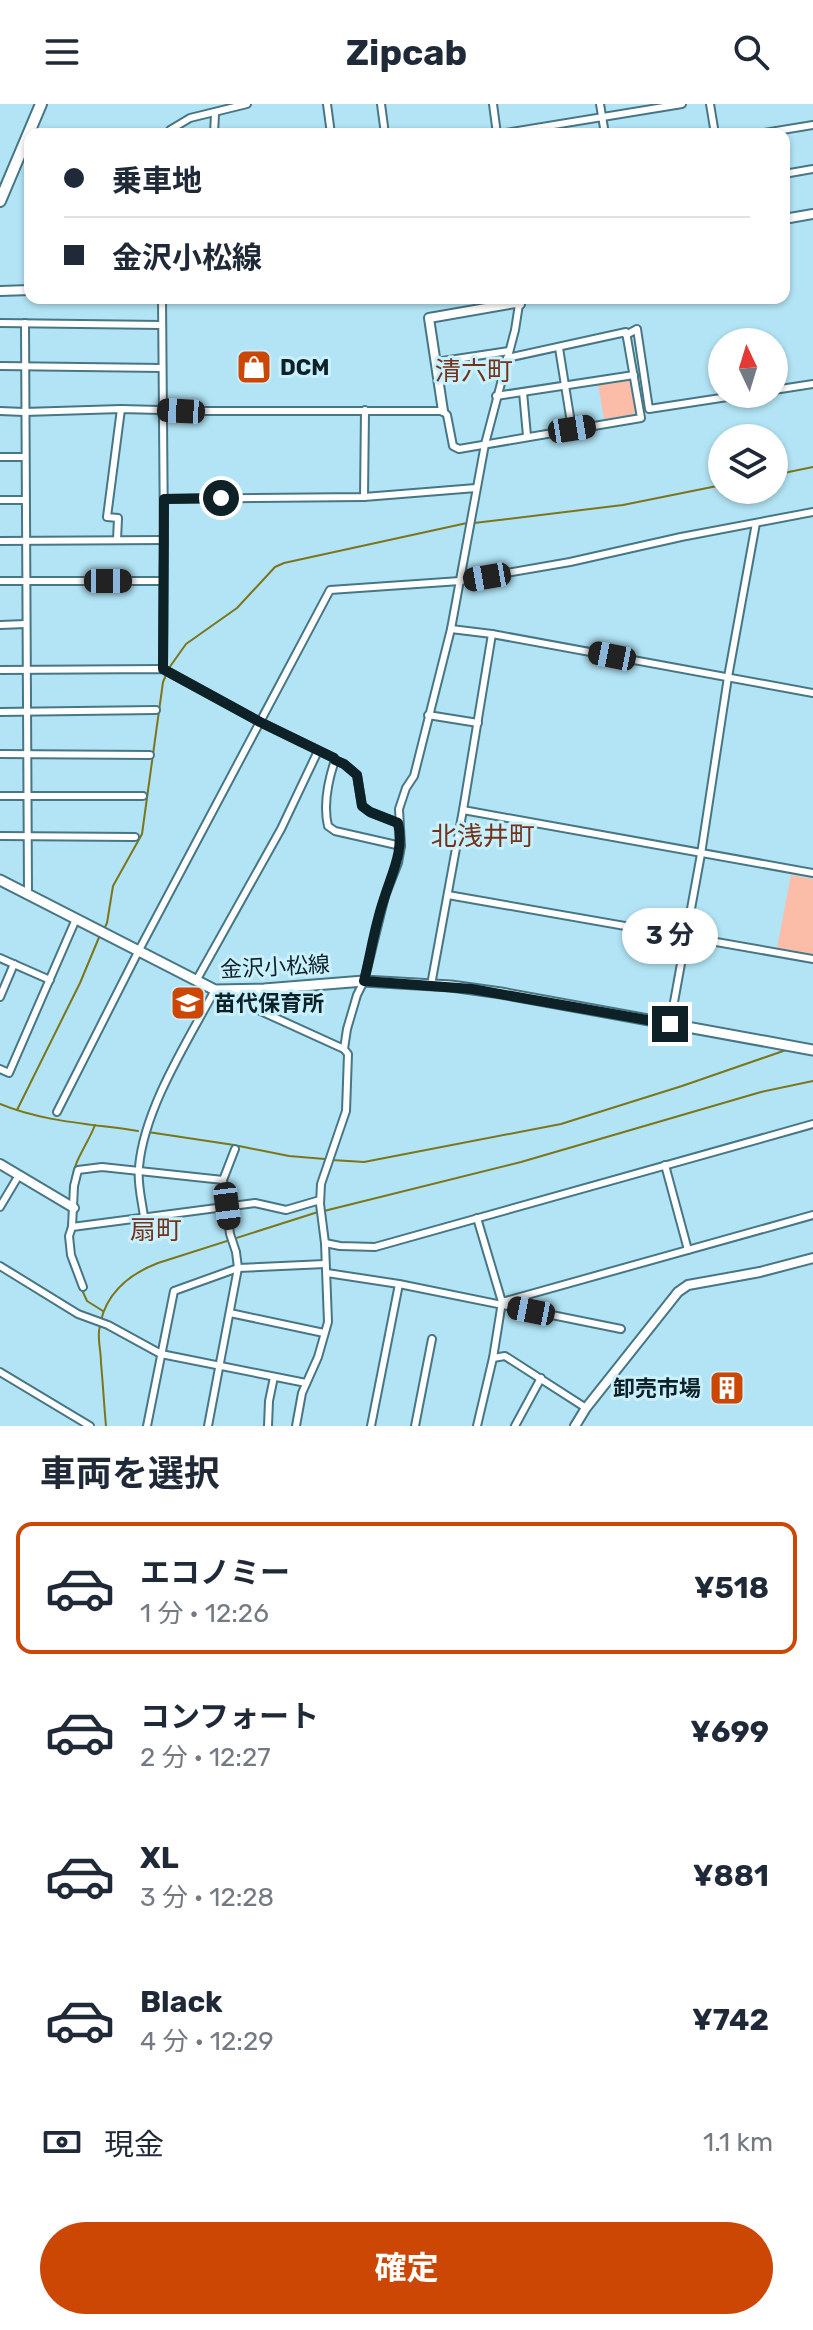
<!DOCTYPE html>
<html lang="ja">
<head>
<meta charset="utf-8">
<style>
	body { margin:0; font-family:Rubik,"Noto Sans JP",sans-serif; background:#f2f2f3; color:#1f2937; height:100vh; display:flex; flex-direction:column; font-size:30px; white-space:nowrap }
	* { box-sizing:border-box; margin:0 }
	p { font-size:26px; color:#747a83 }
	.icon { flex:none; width:44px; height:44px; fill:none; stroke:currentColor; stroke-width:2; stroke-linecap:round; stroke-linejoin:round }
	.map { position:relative; height:1322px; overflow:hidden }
	.sheet { display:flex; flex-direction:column; background:#fff; flex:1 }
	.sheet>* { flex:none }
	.top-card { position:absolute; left:24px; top:24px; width:766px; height:176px; border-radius:16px; box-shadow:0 2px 6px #0004; display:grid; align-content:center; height:176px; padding:0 40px; background:#fff }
	.needle { width:52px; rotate:356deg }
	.tools { position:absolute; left:708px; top:224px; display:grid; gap:16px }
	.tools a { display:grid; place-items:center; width:80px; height:80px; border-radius:50%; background:#fff; box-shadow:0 2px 6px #0004; font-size:40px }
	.end { position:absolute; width:36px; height:36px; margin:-18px; border:10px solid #0d2127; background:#fff; box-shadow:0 0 0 4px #fff }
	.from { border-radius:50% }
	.bubble { position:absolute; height:56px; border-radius:28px; background:#fff; box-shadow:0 2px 6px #0004; font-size:26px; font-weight:700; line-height:56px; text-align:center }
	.car { position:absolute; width:24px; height:48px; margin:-24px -12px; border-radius:10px; box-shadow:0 0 6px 2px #0007; background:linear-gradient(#222 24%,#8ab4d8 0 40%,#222 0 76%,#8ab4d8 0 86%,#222 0) }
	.top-card b { display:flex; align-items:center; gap:28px; height:76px; font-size:30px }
	.top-card b+b { border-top:2px solid #e0e1e3 }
	.top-card i { width:20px; height:20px; background:#1f2937 }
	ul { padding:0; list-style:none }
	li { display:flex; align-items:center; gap:24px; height:132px; margin:0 16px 12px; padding:0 24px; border:4px solid transparent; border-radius:16px }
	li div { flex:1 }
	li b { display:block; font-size:30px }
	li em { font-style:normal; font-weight:700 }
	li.current { border-color:#cd4704 }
	li>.icon { width:72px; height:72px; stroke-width:1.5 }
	h2 { padding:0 40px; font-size:36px; line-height:96px }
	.pay { display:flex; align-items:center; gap:20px; height:88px; padding:0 40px; font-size:30px }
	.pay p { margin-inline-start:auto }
	.button { display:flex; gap:16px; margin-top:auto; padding:16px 40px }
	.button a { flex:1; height:92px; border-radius:48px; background:#cd4704; color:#fff; font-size:32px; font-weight:700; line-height:92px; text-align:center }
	header { display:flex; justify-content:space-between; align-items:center; height:104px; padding:0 40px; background:#fff; font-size:36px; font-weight:700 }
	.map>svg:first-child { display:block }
</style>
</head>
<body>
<header><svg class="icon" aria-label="menu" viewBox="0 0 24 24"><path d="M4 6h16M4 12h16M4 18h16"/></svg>Zipcab<svg class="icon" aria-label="search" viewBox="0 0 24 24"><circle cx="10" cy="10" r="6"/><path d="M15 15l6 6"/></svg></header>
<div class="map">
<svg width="813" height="1322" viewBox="0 0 813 1322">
	<rect width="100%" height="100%" fill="#b2e4f5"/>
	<g fill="#fbbda8">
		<polygon points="628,274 631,275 635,310 604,315 598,280"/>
		<polygon points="791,771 813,775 813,850 777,844"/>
	</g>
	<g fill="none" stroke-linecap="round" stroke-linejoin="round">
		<g stroke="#7c7519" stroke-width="2">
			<polyline points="774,371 813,363"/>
			<polyline points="474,419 623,401 722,381"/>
			<polyline points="169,564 186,540 237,504 275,463 284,459 467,419"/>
			<polyline points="104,825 107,819 113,782 142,730 163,578 166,571"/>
			<path d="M 0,1000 C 43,1018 93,1020 138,1027"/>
			<polyline points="17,1006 80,879 100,831"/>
			<polyline points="148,1028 234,1041"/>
			<polyline points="239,1042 289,1052 325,1055"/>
			<polyline points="332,1056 364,1058 561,1020 682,982 789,945"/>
			<path d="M 72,1078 C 73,1057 88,1040 95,1021"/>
			<polyline points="324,1107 521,1058 761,988 813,977"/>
			<polyline points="67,1128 70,1110"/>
			<polyline points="66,1134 70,1159 87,1197 103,1207"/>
			<path d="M 106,1322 C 104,1301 103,1280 101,1259 C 101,1248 98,1237 99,1227 C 103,1192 127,1171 158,1159 L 318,1108"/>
		</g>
		<defs>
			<g id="street">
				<polyline points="327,0 331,30"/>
				<polyline points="381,0 385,30"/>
				<polyline points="493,0 497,30"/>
				<polyline points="600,0 605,30"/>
				<polyline points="710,0 715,30"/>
				<polyline points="170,30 170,26 190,14 247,0"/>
				<polyline points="214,30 215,10"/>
				<polyline points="499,30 682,0"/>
				<polyline points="758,30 813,21"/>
				<polyline points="784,70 813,65"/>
				<polyline points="162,194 164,436 163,565"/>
				<polyline points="0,219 162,221"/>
				<polyline points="25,219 28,789"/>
				<polyline points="626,231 637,225 649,305 747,290"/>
				<polyline points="559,244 572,325"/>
				<polyline points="436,258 509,247"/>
				<polyline points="0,262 162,264"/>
				<polyline points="774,286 813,280"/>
				<polyline points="523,288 527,332"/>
				<polyline points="496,292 634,271"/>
				<polyline points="0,307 24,308 121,305 199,307 443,307 447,311 453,342 459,345 641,314 626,228 507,254"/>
				<polyline points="0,353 24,353"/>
				<polyline points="364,393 365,306"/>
				<polyline points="164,395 364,393 476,384"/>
				<polyline points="0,396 25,396"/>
				<polyline points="117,436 118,414 107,413 121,305"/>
				<polyline points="0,437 164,436"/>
				<polyline points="0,477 163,477"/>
				<polyline points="0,521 26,520"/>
				<polyline points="451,525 492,530 813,589"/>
				<polyline points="0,566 163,565 260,618 334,654 335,656 344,660 357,671 362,702 370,708 398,719"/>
				<polyline points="0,608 156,606"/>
				<polyline points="428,611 478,619"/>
				<polyline points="0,650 150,651"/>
				<path d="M 335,656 C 328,677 323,701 328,722 L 335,727 L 401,742"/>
				<polyline points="0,692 143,692"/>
				<polyline points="463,706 813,769"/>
				<polyline points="0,732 135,733"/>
				<polyline points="448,791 813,855"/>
				<polyline points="0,854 50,876"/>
				<polyline points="196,877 281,725 318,647"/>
				<polyline points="431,881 463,706 492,530"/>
				<polyline points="264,885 256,905 344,945"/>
				<polyline points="0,893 14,860"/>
				<polyline points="670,920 701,750 728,573 756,419"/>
				<polyline points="0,965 9,969 76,815"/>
				<polyline points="57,1008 138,848 330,486 460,477 570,458 681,433 813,408"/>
				<polyline points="665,1061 688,1146"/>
				<polyline points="0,1103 19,1071"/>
				<path d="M 144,1113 C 142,1097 137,1079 139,1063 C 144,1005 187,938 215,886"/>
				<polyline points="72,1123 255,1099 286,1106 320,1096"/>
				<polyline points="325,1139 340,1142 375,1143 813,1020"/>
				<polyline points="0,1162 78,1210 108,1221 161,1250 306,1279"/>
				<polyline points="327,1169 399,1180 621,1225"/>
				<polyline points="83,1183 71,1151 69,1132 72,1123 74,1082 78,1066 102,1063 223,1076"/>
				<polyline points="502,1198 813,1111"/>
				<polyline points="230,1209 324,1229"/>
				<polyline points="493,1254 505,1252 586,1304"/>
				<polyline points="0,1268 90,1322"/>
				<polyline points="147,1322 174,1187 238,1164 325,1160"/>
				<polyline points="208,1322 238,1164 236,1148 230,1130 223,1076 235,1045"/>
				<polyline points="268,1322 269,1297 274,1273"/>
				<polyline points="296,1322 302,1289 318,1253 328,1218 325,1139 320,1100 321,1080 346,1007 348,950 344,945 347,925 357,891 364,877 385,792 398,759 401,742 399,705 406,684 414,672 451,525 485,340 515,226 520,194"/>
				<polyline points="371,1322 399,1180"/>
				<polyline points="415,1322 432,1235"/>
				<polyline points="477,1322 493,1254 502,1198 477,1114"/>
				<polyline points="515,1322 541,1274"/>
			</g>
			<g id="secondary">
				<polyline points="784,115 813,110"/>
				<polyline points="0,187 30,186"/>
				<polyline points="443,307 429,214 515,199 520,200"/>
				<polyline points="0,1060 74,1104"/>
				<polyline points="575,1322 586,1304 678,1188 688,1181 760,1168 813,1154"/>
			</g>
			<polyline id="primary" points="0,776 215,886 264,885 364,877 451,882 501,889 813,946"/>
			<polyline id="highway" points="0,97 41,0"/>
		</defs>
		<use href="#street" stroke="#477684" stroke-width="10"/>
		<use href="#secondary" stroke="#477684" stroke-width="12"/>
		<use href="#primary" stroke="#477684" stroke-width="13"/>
		<use href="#highway" stroke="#477684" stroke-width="14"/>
		<use href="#street" stroke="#fff" stroke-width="6"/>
		<use href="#secondary" stroke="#fff" stroke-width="8"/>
		<use href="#primary" stroke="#fff" stroke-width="9"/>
		<use href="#highway" stroke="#fff" stroke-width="10"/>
	</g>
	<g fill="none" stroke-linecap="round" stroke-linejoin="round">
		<path stroke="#0d2127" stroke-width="10" d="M 221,394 L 164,395 L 163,565 L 260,618 L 334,654 L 335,656 L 344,660 L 357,671 L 362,702 L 370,708 L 398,719 C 404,747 393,766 385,792 C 375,819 371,849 364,877 L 472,885 L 670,920"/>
	</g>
	<defs>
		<symbol id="shop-square" viewBox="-11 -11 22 22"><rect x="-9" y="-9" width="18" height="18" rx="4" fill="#cd4704" stroke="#c8f0fd"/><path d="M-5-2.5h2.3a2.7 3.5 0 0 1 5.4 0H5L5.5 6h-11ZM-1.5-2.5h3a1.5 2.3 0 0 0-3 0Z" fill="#fff"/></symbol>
		<symbol id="school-square" viewBox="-11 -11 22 22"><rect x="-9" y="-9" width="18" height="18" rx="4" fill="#cd4704" stroke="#c8f0fd"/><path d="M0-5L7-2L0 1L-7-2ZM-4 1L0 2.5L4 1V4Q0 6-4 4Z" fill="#fff"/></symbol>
		<symbol id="building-square" viewBox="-11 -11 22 22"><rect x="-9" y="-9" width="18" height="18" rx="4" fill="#cd4704" stroke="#c8f0fd"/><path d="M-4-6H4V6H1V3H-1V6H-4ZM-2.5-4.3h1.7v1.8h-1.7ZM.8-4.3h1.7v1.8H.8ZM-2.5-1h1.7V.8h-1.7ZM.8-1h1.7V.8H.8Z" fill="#fff"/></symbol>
	</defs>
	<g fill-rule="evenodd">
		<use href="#shop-square" x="234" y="243" width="40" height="40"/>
		<use href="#school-square" x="168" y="879" width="40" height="40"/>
		<use href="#building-square" x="707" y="1264" width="40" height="40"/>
	</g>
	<g text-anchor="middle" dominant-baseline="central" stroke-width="6" stroke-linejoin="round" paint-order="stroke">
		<g font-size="22" font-weight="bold" fill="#0d2127" stroke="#c8f0fd" text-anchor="start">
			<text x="280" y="263">DCM</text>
			<text x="214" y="899">苗代保育所</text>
			<text x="701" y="1284" text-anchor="end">卸売市場</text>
		</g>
		<g font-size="22" fill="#0d2127" stroke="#c8f0fd">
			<text transform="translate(275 863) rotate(-3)">金沢小松線</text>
		</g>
		<g font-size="26" fill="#74321a" stroke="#c8f0fd">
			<text x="474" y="267">清六町</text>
			<text x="483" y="732">北浅井町</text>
			<text x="156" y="1126">扇町</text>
		</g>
	</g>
</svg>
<div class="tools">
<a><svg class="needle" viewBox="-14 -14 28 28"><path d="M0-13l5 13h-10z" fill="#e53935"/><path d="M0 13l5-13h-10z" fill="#747a83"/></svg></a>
<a><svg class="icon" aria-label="layers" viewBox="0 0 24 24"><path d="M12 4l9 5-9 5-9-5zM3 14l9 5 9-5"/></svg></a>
</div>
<i class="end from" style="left:221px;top:394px"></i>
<i class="end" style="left:670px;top:920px"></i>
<div class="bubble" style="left:622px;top:804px;width:96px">3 分</div>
<i class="car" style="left:181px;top:307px;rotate:273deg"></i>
<i class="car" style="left:572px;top:325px;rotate:81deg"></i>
<i class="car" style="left:487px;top:473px;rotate:260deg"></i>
<i class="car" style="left:108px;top:477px;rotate:90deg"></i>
<i class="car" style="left:612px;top:552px;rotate:281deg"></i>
<i class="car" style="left:227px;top:1102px;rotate:173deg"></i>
<i class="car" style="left:531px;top:1207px;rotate:281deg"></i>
<div class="top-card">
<b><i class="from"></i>乗車地</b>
<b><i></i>金沢小松線</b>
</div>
</div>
<section class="sheet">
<h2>車両を選択</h2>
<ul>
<li class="current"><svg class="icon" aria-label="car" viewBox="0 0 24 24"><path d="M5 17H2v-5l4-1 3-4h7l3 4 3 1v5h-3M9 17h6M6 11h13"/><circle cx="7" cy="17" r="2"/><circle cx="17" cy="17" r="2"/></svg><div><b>エコノミー</b><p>1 分 · 12:26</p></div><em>¥518</em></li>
<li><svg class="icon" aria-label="car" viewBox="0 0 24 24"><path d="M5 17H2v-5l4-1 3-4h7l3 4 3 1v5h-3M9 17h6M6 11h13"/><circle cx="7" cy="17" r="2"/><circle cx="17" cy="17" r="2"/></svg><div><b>コンフォート</b><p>2 分 · 12:27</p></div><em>¥699</em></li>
<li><svg class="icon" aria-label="car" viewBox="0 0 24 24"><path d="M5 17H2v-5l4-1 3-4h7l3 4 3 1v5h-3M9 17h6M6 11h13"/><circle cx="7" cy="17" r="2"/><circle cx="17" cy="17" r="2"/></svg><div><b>XL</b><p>3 分 · 12:28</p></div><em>¥881</em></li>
<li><svg class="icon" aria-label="car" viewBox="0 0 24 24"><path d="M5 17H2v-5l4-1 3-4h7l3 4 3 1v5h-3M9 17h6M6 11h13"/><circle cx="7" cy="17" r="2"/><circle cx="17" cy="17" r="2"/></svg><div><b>Black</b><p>4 分 · 12:29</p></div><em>¥742</em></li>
</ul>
<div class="pay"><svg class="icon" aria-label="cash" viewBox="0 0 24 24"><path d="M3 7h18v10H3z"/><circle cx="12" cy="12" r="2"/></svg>現金<p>1.1 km</p></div>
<div class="button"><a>確定</a></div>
</section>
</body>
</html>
